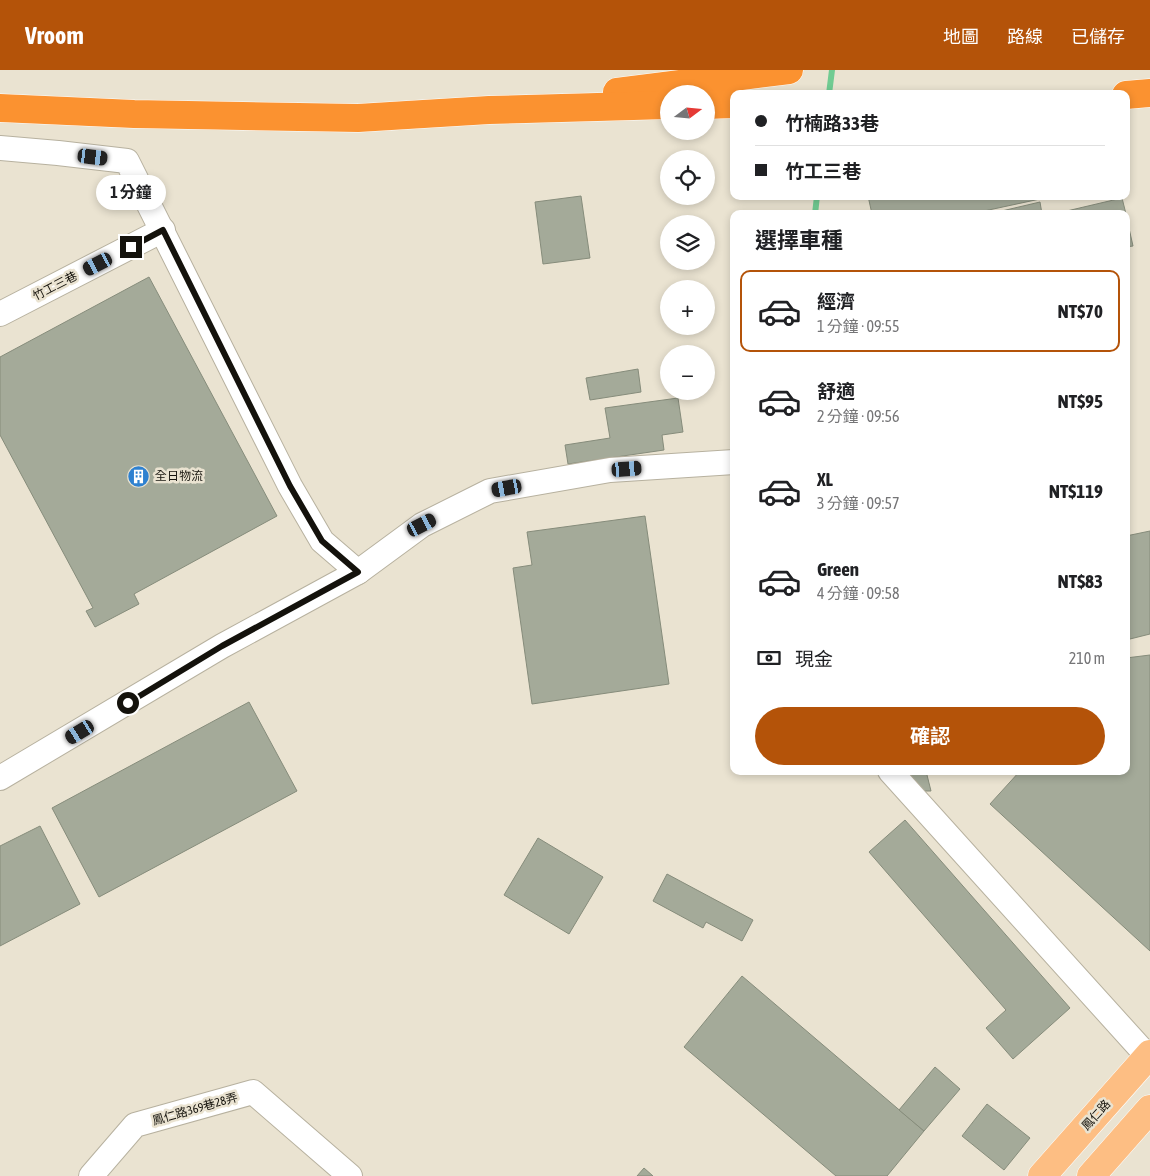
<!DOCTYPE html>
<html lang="zh-TW">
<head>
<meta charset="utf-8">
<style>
	body { margin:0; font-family:"Asap Condensed","Noto Sans TC",sans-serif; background:#f2f2f2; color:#202124; height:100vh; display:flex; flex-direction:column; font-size:19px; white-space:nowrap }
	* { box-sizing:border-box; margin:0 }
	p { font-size:16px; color:#757577 }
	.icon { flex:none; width:28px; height:28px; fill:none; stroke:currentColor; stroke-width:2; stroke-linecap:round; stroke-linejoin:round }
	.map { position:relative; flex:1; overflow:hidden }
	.side { position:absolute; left:730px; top:140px; width:400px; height:565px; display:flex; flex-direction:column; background:#fff; border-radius:10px; box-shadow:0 2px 8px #0003 }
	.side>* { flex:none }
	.guide { position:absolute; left:730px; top:20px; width:400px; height:110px; border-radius:10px; box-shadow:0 2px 8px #0003; display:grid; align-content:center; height:110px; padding:0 25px; background:#fff }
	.needle { width:32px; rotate:74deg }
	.buttons { position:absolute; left:660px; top:15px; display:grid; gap:10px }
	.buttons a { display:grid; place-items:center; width:55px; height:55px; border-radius:50%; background:#fff; box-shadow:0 2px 8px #0003; font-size:25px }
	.end { position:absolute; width:22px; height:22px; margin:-11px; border:6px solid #14120c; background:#fff; box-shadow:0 0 0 2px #fff }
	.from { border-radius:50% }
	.bubble { position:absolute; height:35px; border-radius:18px; background:#fff; box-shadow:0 2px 8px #0003; font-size:16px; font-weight:700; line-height:35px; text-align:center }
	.car { position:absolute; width:15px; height:30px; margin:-15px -8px; border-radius:6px; box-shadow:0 0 4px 1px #0007; background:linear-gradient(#222 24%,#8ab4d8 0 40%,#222 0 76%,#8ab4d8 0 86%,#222 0) }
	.guide b { display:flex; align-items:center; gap:18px; height:48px; font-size:19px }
	.guide b+b { border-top:1px solid #e0e0e0 }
	.guide i { width:12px; height:12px; background:#202124 }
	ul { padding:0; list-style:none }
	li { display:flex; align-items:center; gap:15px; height:82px; margin:0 10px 8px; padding:0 15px; border:2px solid transparent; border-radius:10px }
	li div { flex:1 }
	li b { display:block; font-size:19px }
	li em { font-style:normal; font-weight:700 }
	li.current { border-color:#b45309 }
	li>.icon { width:45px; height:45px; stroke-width:1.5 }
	h2 { padding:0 25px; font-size:22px; line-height:60px }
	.pay { display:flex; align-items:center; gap:12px; height:55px; padding:0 25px; font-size:19px }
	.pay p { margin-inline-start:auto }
	.button { display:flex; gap:10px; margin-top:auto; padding:10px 25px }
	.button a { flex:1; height:58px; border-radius:30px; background:#b45309; color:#fff; font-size:20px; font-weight:700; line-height:58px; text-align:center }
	header { display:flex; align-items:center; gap:30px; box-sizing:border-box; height:70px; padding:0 25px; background:#b45309; color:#fff }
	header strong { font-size:24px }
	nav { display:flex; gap:28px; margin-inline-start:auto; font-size:18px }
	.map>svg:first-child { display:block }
</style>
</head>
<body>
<header>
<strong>Vroom</strong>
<nav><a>地圖</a><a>路線</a><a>已儲存</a></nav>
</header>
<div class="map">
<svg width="1150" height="1106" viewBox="0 0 1150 1106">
	<rect width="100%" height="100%" fill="#eae3d1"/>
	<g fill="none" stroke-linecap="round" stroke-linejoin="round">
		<g stroke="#71cb92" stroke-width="6">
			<polyline points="829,24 832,0"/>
			<polyline points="815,144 817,126"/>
		</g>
	</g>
	<g fill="#a4aa99" stroke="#868c7b">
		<polygon points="581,126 590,188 543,194 535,132"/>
		<polygon points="868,126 1039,126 1040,129 970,144 872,144"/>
		<polygon points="1122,128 1126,144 1054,144"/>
		<polygon points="1040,132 1042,144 989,144"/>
		<polygon points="1126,145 1133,176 1126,177"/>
		<polygon points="149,207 277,446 134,524 139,534 95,557 86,541 93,538 0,365 0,287"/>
		<polygon points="638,299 641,322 590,330 586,308"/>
		<polygon points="678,328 683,362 662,365 664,380 568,394 565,375 610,368 605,338"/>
		<polygon points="645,446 669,614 532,634 513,498 532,495 527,462"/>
		<polygon points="1150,461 1150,564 1126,570 1126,466"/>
		<polygon points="1150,585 1150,881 990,734 1020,701 1126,701 1126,588"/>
		<polygon points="249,632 297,721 99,827 52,738"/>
		<polygon points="903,701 926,701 931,721 922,721"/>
		<polygon points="905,750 1070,938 1013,989 986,958 1006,940 869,782"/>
		<polygon points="40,756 80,834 0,876 0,776"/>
		<polygon points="538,768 603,807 569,864 504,825"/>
		<polygon points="667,804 753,850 742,871 706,852 703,858 653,831"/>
		<polygon points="742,906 924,1061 887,1106 836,1106 684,977"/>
		<polygon points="935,997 960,1019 924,1061 899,1040"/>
		<polygon points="987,1034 1030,1068 1004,1100 962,1066"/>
		<polygon points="644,1098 653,1106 637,1106"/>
	</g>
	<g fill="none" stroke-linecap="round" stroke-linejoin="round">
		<defs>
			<g id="minor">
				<polyline points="0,78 58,83 127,91 290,416 322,471 358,502 422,455 490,421 610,400 734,392"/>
				<polyline points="0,244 163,160"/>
				<polyline points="890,701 1150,989"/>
				<polyline points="0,708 222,576 358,502"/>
				<polyline points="91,1106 135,1055 253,1022 350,1106"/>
			</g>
			<g id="major">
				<polyline points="1042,1106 1150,984"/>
				<polyline points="1091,1106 1150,1039"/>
			</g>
			<g id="highway">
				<polyline points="617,22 789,0"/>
				<polyline points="1126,25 1150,23"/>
				<polyline points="706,35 734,34"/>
				<polyline points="0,38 134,44 358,48 489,40 669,35"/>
			</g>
		</defs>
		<use href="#minor" stroke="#b7b19f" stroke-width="26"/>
		<use href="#major" stroke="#fff" stroke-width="29"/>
		<use href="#highway" stroke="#fff" stroke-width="29"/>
		<use href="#minor" stroke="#fff" stroke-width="24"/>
		<use href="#major" stroke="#fdbe83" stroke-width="28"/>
		<use href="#highway" stroke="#fb9230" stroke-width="28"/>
	</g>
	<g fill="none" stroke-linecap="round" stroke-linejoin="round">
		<polyline stroke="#14120c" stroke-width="6" points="128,633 222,576 358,502 322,471 290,416 163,160 131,177"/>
	</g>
	<defs>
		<symbol id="building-disc" viewBox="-11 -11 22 22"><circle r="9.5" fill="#2e81d0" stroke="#eae3d1"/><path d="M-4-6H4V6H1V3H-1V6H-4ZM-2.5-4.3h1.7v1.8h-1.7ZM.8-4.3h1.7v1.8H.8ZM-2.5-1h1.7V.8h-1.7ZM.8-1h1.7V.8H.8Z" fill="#fff"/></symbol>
	</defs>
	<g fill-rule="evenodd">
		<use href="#building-disc" x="126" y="394" width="25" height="25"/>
	</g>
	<g text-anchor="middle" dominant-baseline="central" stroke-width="5" stroke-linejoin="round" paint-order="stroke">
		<g font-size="12" fill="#14120c" stroke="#eae3d1">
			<text transform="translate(55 216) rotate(-27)">竹工三巷</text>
			<text transform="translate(195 1039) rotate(-16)">鳳仁路369巷28弄</text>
			<text transform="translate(1096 1045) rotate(-48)">鳳仁路</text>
		</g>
		<g font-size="12" fill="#14120c" stroke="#eae3d1" text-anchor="start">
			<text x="155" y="406">全日物流</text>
		</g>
	</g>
</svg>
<div class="buttons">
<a><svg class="needle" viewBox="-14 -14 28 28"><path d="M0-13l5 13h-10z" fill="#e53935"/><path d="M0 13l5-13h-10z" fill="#757577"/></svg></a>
<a><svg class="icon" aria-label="locate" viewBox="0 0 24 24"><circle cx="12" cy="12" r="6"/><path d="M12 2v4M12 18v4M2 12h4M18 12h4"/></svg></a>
<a><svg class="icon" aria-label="layers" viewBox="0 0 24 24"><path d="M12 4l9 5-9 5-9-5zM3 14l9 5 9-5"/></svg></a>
<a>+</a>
<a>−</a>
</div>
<i class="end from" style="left:128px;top:633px"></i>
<i class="end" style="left:131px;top:177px"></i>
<div class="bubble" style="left:96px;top:105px;width:70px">1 分鐘</div>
<i class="car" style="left:93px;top:87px;rotate:97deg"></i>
<i class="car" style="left:98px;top:194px;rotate:243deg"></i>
<i class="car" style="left:627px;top:399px;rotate:86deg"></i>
<i class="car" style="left:507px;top:418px;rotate:260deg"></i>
<i class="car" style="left:422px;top:455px;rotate:63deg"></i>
<i class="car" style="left:80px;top:662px;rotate:239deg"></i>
<div class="guide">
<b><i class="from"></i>竹楠路33巷</b>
<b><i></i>竹工三巷</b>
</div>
<section class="side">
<h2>選擇車種</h2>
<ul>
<li class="current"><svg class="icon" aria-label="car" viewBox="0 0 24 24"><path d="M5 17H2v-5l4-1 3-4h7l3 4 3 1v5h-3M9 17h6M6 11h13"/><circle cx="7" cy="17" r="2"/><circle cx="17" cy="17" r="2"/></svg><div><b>經濟</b><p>1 分鐘 · 09:55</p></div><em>NT$70</em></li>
<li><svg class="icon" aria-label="car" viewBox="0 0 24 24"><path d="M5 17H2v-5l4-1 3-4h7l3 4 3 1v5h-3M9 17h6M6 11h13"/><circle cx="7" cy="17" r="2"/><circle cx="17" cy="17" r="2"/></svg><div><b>舒適</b><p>2 分鐘 · 09:56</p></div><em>NT$95</em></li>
<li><svg class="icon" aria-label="car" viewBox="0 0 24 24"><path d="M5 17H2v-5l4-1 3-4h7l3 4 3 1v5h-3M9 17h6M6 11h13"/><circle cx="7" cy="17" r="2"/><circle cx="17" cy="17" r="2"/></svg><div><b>XL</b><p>3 分鐘 · 09:57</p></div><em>NT$119</em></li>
<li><svg class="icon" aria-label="car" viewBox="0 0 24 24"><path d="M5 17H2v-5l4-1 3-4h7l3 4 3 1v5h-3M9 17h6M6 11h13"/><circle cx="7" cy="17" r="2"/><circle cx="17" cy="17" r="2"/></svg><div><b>Green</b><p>4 分鐘 · 09:58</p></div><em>NT$83</em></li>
</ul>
<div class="pay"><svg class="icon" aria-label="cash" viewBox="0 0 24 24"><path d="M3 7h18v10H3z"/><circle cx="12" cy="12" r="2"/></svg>現金<p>210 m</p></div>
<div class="button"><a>確認</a></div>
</section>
</div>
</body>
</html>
